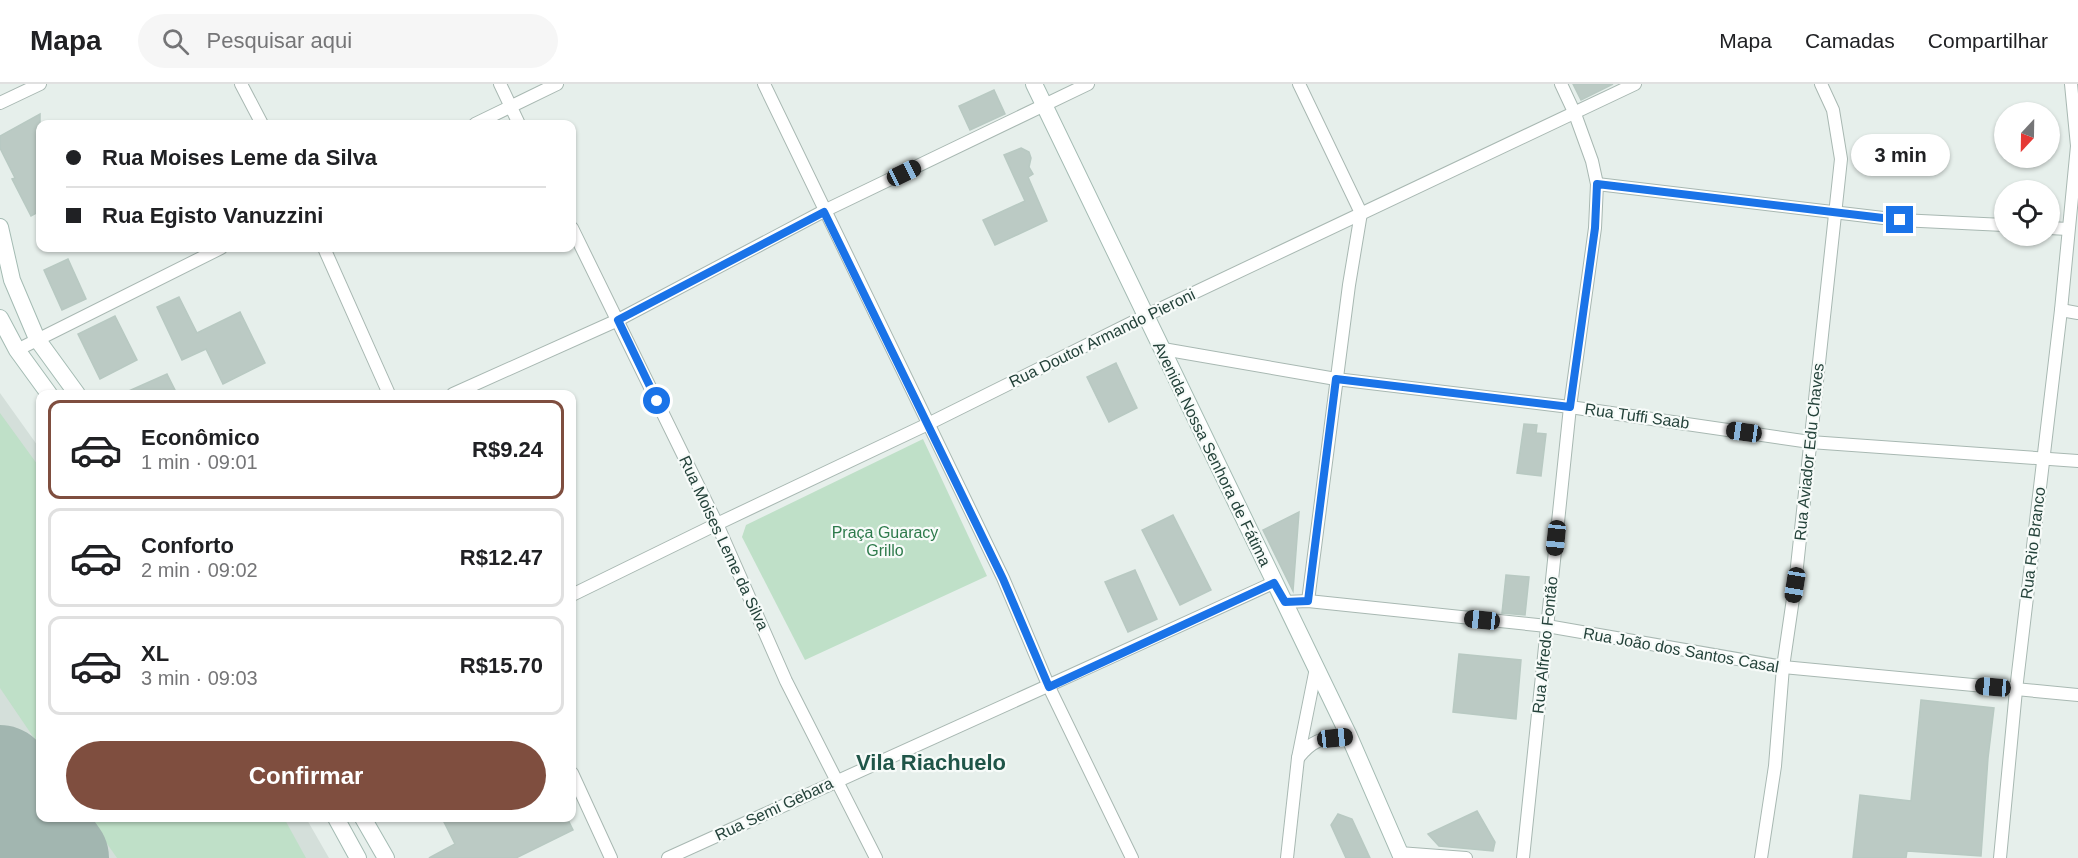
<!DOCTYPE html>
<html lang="pt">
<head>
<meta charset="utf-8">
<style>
	body { margin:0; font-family:Helvetica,sans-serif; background:#f6f6f6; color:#202124; height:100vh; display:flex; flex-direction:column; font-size:22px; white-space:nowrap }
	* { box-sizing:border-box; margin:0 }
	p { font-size:20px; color:#757577 }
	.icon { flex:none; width:33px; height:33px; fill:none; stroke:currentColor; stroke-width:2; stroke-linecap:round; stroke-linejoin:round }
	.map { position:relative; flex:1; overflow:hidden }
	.drawer { position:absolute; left:36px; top:306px; width:540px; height:432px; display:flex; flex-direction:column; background:#fff; border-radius:12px; box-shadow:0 2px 4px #0004 }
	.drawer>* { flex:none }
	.guide { position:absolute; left:36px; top:36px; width:540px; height:132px; border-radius:12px; box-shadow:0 2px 4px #0004; display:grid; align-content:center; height:132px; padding:0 30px; background:#fff }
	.needle { width:39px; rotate:202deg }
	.fabs { position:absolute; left:1994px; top:18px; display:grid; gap:12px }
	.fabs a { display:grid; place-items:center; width:66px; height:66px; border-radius:50%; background:#fff; box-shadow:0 2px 4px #0004; font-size:30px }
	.end { position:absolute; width:27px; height:27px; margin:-14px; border:8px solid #1a73e8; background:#fff; box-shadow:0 0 0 3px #fff }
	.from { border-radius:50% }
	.bubble { position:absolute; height:42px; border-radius:21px; background:#fff; box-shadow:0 2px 4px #0004; font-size:20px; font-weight:700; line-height:42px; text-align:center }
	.car { position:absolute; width:18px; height:36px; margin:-18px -9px; border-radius:8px; box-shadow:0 0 4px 2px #0007; background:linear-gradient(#222 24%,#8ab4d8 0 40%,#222 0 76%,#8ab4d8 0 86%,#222 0) }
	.guide b { display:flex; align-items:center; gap:21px; height:57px; font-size:22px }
	.guide b+b { border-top:2px solid #e0e0e0 }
	.guide i { width:15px; height:15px; background:#202124 }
	ul { padding:10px 0 0; list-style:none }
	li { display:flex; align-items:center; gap:18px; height:99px; margin:0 12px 9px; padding:0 18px; border:3px solid #e0e0e0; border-radius:12px }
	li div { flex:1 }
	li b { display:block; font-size:22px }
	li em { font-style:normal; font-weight:700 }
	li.selected { border-color:#7f4e3f }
	li>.icon { width:54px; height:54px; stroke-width:1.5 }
	.primary-button { display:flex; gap:12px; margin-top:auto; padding:12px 30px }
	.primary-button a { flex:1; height:69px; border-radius:36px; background:#7f4e3f; color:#fff; font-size:24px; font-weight:700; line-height:69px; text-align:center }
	header { display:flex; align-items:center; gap:36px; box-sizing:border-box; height:84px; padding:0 30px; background:#fff; border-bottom:2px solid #e0e0e0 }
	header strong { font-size:28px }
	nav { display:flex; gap:33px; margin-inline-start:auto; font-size:21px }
	.search { width:420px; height:54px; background:#f6f6f6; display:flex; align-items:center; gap:15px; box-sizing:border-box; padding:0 21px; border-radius:33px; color:#757577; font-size:22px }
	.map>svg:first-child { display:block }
</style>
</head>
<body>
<header>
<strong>Mapa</strong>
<div class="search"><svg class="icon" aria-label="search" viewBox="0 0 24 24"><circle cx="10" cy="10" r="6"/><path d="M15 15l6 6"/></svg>Pesquisar aqui</div>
<nav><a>Mapa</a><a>Camadas</a><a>Compartilhar</a></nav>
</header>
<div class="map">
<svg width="2078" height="774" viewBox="0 0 2078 774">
	<rect width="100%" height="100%" fill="#e6efeb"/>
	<polygon fill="#d4dfda" points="0,309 40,365 40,734 306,734 329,774 0,774"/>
	<g fill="#bfe0c8">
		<polygon points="0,329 40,384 40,663 0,604"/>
		<polygon points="923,355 987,492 805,576 742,453 746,441"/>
		<polygon points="89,734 284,734 306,774 117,774"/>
	</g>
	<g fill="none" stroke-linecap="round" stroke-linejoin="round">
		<polyline stroke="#a2b6b0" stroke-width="102" points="0,692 58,774"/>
	</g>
	<g fill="#bbcac4" stroke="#b8c9c2" stroke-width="1.5">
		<polygon points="1573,0 1613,0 1581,16"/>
		<polygon points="994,6 1005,30 970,46 959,22"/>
		<polygon points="40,30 40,127 31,132 12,95 15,94 0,64 0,52"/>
		<polygon points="1021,64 1029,68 1031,74 1029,83 1033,90 1028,93 1047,137 995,161 983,136 1025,117 1004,71"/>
		<polygon points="68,175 86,215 62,226 44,186"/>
		<polygon points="179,213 197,249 240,228 265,279 223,300 206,265 182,276 157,223"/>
		<polygon points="115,232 137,276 100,295 78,250"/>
		<polygon points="1116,279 1137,324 1109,338 1087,293"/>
		<polygon points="167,290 177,310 122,310"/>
		<polygon points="1524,340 1537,341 1536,349 1546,350 1541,392 1517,389"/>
		<polygon points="1299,428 1293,507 1263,446"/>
		<polygon points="1173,431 1211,506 1180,521 1142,446"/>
		<polygon points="1135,486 1157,535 1128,548 1105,498"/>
		<polygon points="1506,491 1529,493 1525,531 1502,529"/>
		<polygon points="1459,570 1521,576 1516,635 1453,628"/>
		<polygon points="1921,616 1994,624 1988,674 1981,772 1907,767 1906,774 1853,774 1860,711 1911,717"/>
		<polygon points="1477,727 1495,758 1493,767 1439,762 1428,750"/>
		<polygon points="1338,730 1352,735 1370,774 1346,774 1331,741"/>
		<polygon points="442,734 567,734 573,746 516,774 429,774 455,760"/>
	</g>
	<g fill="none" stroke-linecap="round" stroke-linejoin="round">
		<defs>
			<g id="street">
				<polyline points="241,0 262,40"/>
				<polyline points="500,0 519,40"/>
				<polyline points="764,0 1003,494 1049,603 1132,774"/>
				<polyline points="1299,0 1361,129 1349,201 1308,517"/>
				<polyline points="0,19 40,0"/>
				<polyline points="475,40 557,0"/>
				<polyline points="1597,100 1900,136 2004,141"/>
				<polyline points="572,144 717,440 786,597 876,774"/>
				<polyline points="2049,144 2068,145"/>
				<polyline points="324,164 389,310"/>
				<polyline points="2061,226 2078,229"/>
				<polyline points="1163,265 1336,295 1570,323 1810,358 2078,377"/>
				<polyline points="17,266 221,164"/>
				<polyline points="453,310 618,236 824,127 1088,0"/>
				<polyline points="572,511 717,440 928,340 1145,232 1635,0"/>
				<polyline points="1285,518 1308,517 1547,542 1783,583 2078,611"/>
				<path d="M 1316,584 L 1298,674 C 1315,653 1324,655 1349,652"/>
				<polyline points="572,689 611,774"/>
				<polyline points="1399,769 1466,774"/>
				<path d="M 668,774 C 870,681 1072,592 1273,499"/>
				<polyline points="1287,774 1298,674"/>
				<polyline points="1523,774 1570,323 1595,144 1597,100 1592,77 1575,30 1561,0"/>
				<polyline points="1761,774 1775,682 1783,583 1795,501 1841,75 1833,26 1821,0"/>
				<polyline points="2000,774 2016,606 2061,226 2077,62 2071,0"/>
			</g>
			<g id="secondary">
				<polyline points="1034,0 1349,652 1402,774"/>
				<polyline points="0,143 12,196 37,255 77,310"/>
				<polyline points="0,234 17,266 49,310"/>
				<polyline points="336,734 358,774"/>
				<polyline points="363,734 386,774"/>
			</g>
		</defs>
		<use href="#street" stroke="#a8b8b2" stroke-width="14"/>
		<use href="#secondary" stroke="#a4bbb3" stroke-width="18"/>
		<use href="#street" stroke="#fff" stroke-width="12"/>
		<use href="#secondary" stroke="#fff" stroke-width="16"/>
	</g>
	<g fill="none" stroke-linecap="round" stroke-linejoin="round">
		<polyline stroke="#1a73e8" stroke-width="8" points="657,317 618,236 824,128 1003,495 1049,603 1274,499 1285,518 1308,517 1336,295 1570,323 1595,144 1597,100 1900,136"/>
	</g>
	<g text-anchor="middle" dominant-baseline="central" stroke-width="4.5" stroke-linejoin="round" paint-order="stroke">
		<g font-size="16" fill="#24423a" stroke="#f7fbf9">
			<text transform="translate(1102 254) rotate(-26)">Rua Doutor Armando Pieroni</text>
			<text transform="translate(1637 332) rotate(8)">Rua Tuffi Saab</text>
			<text transform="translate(1809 368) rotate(-84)">Rua Aviador Edu Chaves</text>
			<text transform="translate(1212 370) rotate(64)">Avenida Nossa Senhora de Fátima</text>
			<text transform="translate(724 459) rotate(65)">Rua Moises Leme da Silva</text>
			<text transform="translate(2033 459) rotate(-83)">Rua Rio Branco</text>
			<text transform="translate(1545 561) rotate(-84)">Rua Alfredo Fontão</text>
			<text transform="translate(1681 566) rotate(10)">Rua João dos Santos Casal</text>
			<text transform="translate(774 725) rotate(-25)">Rua Semi Gebara</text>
		</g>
		<g font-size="16" fill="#2d7a4b" stroke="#f7fbf9">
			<text x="885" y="448">Praça Guaracy<tspan x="885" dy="18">Grillo</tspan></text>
		</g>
		<g font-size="22" font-weight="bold" fill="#1f5548" stroke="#f7fbf9">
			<text x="931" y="678">Vila Riachuelo</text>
		</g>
	</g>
</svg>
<div class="fabs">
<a><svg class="needle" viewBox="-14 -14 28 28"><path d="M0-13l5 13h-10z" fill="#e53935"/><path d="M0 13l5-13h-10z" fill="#757577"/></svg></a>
<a><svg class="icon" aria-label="locate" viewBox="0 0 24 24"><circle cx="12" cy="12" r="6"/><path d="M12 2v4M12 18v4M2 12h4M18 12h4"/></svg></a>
</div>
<i class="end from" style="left:657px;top:317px"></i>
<i class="end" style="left:1900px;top:136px"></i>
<div class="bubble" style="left:1851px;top:50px;width:99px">3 min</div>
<i class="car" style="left:904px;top:89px;rotate:64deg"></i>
<i class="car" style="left:1744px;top:348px;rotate:278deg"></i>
<i class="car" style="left:1556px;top:454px;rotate:186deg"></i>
<i class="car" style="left:1795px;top:501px;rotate:189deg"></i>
<i class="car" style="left:1482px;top:536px;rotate:276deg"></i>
<i class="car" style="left:1993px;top:603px;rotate:275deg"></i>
<i class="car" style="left:1335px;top:654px;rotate:84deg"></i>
<div class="guide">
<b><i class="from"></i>Rua Moises Leme da Silva</b>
<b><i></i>Rua Egisto Vanuzzini</b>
</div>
<section class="drawer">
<ul>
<li class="selected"><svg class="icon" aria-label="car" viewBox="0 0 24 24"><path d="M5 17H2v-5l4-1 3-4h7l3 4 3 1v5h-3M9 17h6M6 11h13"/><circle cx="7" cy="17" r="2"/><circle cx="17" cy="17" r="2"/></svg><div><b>Econômico</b><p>1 min · 09:01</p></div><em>R$9.24</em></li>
<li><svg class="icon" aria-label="car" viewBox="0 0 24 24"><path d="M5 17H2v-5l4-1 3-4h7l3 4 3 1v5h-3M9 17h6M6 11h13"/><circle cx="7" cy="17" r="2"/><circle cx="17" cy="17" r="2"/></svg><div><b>Conforto</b><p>2 min · 09:02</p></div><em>R$12.47</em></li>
<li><svg class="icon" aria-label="car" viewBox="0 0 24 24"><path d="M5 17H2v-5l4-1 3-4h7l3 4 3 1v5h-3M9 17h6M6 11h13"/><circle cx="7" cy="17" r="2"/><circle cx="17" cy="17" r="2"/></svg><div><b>XL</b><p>3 min · 09:03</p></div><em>R$15.70</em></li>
</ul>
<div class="primary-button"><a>Confirmar</a></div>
</section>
</div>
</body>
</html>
